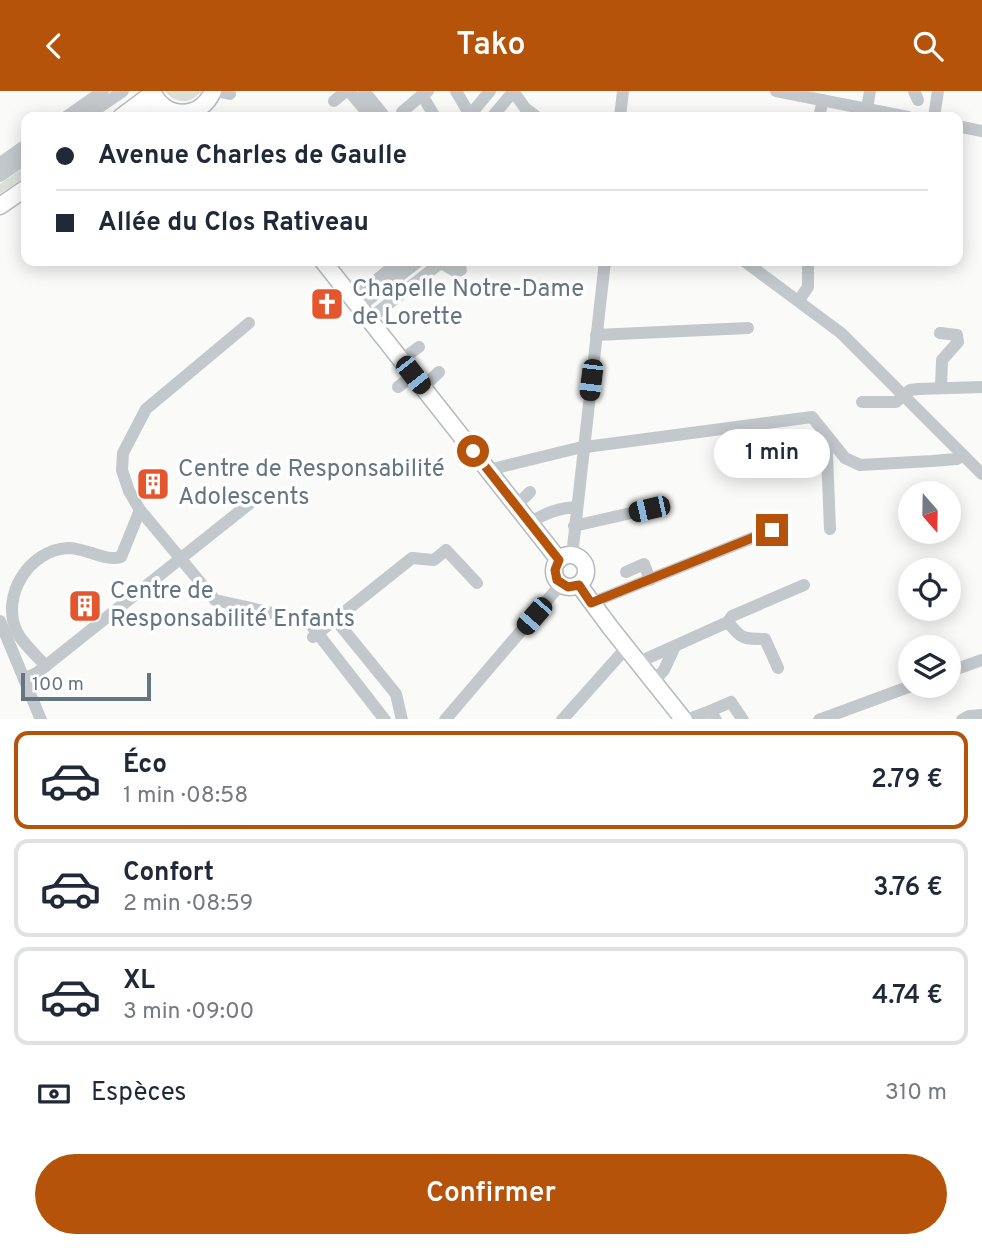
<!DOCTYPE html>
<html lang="fr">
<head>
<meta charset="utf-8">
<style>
	body { margin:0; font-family:Overpass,sans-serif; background:#f6f6f7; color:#1f2937; height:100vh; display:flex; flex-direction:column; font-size:26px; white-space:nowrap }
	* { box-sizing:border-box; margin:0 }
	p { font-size:23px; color:#747a83 }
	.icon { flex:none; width:38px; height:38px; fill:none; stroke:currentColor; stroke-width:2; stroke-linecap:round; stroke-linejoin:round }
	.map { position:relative; height:628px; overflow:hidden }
	.details { display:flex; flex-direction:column; background:#fff; flex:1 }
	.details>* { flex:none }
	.banner { position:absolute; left:21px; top:21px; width:942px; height:154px; border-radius:14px; box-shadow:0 4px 18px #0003; display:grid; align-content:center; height:154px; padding:0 35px; background:#fff }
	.needle { width:46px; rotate:160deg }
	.controls { position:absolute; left:898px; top:390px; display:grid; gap:14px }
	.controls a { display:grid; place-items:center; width:63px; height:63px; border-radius:50%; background:#fff; box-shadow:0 4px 18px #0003; font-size:35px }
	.scale { position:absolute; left:21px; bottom:18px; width:130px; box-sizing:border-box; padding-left:7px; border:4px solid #657683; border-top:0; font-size:19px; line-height:24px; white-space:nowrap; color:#657683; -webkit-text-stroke:5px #fff; paint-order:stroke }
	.end { position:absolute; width:32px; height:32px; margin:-16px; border:9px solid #b45309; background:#fff; box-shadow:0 0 0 4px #fff }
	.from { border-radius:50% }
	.bubble { position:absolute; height:49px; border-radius:24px; background:#fff; box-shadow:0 4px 18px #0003; font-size:23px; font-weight:600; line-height:49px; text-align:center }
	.car { position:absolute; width:21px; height:42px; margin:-21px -10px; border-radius:9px; box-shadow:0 0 5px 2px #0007; background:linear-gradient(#222 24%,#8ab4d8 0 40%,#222 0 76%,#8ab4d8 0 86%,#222 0) }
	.banner b { display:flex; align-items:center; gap:24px; height:66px; font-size:26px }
	.banner b+b { border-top:2px solid #e0e1e3 }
	.banner i { width:18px; height:18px; background:#1f2937 }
	ul { padding:12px 0 0; list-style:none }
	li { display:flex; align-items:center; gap:21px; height:98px; margin:0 14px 10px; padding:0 21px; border:4px solid #e0e1e3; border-radius:14px }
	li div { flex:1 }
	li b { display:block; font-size:26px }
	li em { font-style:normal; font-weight:600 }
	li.current { border-color:#b45309 }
	li>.icon { width:63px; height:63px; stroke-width:1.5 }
	.pay { display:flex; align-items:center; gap:18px; height:77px; padding:0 35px; font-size:26px }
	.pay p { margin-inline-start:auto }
	.primary-button { display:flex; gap:14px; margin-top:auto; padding:14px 35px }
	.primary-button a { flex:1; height:80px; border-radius:42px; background:#b45309; color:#fff; font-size:28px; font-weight:600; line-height:80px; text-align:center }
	header { display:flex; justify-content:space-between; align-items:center; height:91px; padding:0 35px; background:#b45309; color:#fff; font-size:32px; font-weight:600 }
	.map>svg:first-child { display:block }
</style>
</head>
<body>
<header><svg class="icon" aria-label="back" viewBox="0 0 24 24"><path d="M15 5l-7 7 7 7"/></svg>Tako<svg class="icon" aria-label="search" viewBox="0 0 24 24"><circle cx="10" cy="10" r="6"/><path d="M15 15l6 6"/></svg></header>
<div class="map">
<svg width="982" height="629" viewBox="0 0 982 629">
	<rect width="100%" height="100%" fill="#fafaf8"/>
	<g fill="#dadfd7">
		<path d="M 165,0 L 202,0 C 191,13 176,14 165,0 Z"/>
		<polygon points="26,75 26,85 0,103 0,93"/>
	</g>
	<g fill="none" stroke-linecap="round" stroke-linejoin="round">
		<defs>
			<g id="major">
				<path d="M 152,0 C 164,29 201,29 213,0"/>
				<polyline points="121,26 153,2"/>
				<polyline points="145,26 163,16"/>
				<polyline points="0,115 26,97"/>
				<polyline points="323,170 559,469"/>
				<circle cx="570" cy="480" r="16"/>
				<polyline points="579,494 610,536 684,629"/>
			</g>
		</defs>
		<use href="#major" stroke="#b5babe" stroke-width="19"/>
		<g stroke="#c3c8cc" stroke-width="12">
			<polyline points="216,0 230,3"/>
			<polyline points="349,0 371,26"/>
			<polyline points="364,0 385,26"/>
			<polyline points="428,0 422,4 435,26"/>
			<polyline points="456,0 470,24"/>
			<polyline points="513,0 525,17 537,26"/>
			<polyline points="776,0 908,26"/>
			<polyline points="914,0 918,9"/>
			<polyline points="334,10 346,0"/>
			<polyline points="867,18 870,0"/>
			<polyline points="402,21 422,4"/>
			<polyline points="66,26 103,0"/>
			<polyline points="85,26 123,0"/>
			<polyline points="472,26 470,24 490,0"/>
			<polyline points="492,26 513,1"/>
			<polyline points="620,26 623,0"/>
			<polyline points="819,26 823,9"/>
			<polyline points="934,26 938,0"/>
			<polyline points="957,35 982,40"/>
			<polyline points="0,72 26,54"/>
			<polyline points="0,85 26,67"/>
			<polyline points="744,170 841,242 982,383"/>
			<polyline points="441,172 455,180 461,179"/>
			<polyline points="353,208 400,170"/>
			<polyline points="799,209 808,196 808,170"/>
			<polyline points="359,216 419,170"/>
			<polyline points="369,228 443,170"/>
			<polyline points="249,232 146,318 123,362 122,379 129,400 140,419 215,509 308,530 385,629"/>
			<polyline points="940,242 957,244 958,251 942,269 941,297"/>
			<polyline points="596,244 748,237"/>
			<polyline points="401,269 419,256"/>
			<polyline points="398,296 413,284"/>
			<polyline points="423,296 439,281"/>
			<polyline points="862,311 896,311 910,299 918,298 982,296"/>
			<polyline points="488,379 578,357 812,326 845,367 860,374 932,370 957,368 963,364"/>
			<polyline points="516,415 530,401"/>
			<path d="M 530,432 C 544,422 558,417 576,416"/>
			<polyline points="574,435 649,418 655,421"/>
			<polyline points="830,438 827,363 831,351"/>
			<polyline points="572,465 605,170"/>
			<polyline points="626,481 644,473 650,489"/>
			<polyline points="591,512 772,439"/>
			<polyline points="335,528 396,603 402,629"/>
			<polyline points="0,530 41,629"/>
			<path d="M 728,531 C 741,548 743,548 765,548 L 778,577"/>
			<polyline points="313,546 412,467 434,469 446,459 477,492"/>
			<polyline points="639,571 728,531 732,525 804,494"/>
			<path d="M 46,575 C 37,565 23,553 17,541 C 0,505 29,459 68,457 C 87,457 105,471 121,466 L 140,419"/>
			<polyline points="948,581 982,569"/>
			<polyline points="24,588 38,581 249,413"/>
			<polyline points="654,590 664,579 675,555"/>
			<polyline points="710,620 731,611 743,629"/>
			<polyline points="445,629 561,493"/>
			<polyline points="562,629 627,556"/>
			<polyline points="686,629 710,620 716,629"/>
			<polyline points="819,629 911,595"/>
			<polyline points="962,629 969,625 982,624"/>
		</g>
		<use href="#major" stroke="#fff" stroke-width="16"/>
	</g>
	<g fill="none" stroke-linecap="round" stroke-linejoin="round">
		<polyline stroke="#b45309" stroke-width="9" points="473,360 559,469 555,479 557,489 568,496 579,494 591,512 772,439"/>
	</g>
	<defs>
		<symbol id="church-square" viewBox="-11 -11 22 22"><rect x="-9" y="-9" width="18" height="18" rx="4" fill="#e4572e" stroke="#fff"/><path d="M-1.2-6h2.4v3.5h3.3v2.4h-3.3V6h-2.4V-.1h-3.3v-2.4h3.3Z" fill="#fff"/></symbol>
		<symbol id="building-square" viewBox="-11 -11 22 22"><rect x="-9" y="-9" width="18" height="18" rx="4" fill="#e4572e" stroke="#fff"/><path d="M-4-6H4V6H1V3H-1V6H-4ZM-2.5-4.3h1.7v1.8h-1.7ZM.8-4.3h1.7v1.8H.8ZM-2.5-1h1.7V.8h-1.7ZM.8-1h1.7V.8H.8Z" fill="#fff"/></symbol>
	</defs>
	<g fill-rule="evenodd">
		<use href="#church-square" x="308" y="194" width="38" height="38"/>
		<use href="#building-square" x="134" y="374" width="38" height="38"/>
		<use href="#building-square" x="66" y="496" width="38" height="38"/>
	</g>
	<g text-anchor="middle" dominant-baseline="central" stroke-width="7" stroke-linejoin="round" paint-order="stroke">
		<g font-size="24" fill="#657683" stroke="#fff" text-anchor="start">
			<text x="352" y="199">Chapelle Notre-Dame<tspan x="352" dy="28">de Lorette</tspan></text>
			<text x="178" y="379">Centre de Responsabilité<tspan x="178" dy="28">Adolescents</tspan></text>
			<text x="110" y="501">Centre de<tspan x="110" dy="28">Responsabilité Enfants</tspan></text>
		</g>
	</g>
</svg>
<div class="controls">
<a><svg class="needle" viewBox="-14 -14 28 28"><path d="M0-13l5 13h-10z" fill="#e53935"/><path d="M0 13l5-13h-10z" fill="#747a83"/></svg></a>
<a><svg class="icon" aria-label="locate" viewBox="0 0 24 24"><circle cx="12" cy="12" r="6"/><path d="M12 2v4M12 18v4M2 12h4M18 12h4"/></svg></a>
<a><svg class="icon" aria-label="layers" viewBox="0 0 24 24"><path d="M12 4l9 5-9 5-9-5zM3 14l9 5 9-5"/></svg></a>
</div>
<div class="scale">100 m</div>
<i class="end from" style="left:473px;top:360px"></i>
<i class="end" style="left:772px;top:439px"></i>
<div class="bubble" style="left:714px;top:338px;width:116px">1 min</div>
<i class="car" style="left:413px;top:284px;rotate:142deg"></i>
<i class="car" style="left:591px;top:289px;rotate:187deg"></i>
<i class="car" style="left:649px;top:418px;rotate:257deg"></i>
<i class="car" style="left:534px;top:525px;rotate:221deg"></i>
<div class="banner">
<b><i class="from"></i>Avenue Charles de Gaulle</b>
<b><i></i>Allée du Clos Rativeau</b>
</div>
</div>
<section class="details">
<ul>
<li class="current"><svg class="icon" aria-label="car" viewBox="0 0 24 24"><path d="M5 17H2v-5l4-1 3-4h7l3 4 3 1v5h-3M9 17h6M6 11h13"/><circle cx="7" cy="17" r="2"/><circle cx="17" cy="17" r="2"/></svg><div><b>Éco</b><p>1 min · 08:58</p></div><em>2.79 €</em></li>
<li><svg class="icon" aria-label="car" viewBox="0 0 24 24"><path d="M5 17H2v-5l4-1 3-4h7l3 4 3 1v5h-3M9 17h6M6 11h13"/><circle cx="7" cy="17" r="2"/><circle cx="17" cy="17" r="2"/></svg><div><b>Confort</b><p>2 min · 08:59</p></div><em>3.76 €</em></li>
<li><svg class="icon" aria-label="car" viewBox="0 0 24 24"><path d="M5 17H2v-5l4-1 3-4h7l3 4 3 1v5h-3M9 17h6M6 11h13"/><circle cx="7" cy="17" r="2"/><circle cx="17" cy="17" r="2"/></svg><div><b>XL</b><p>3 min · 09:00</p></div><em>4.74 €</em></li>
</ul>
<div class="pay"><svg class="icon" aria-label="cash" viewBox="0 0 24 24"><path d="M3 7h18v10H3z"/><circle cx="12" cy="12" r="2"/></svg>Espèces<p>310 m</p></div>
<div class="primary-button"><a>Confirmer</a></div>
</section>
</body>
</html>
